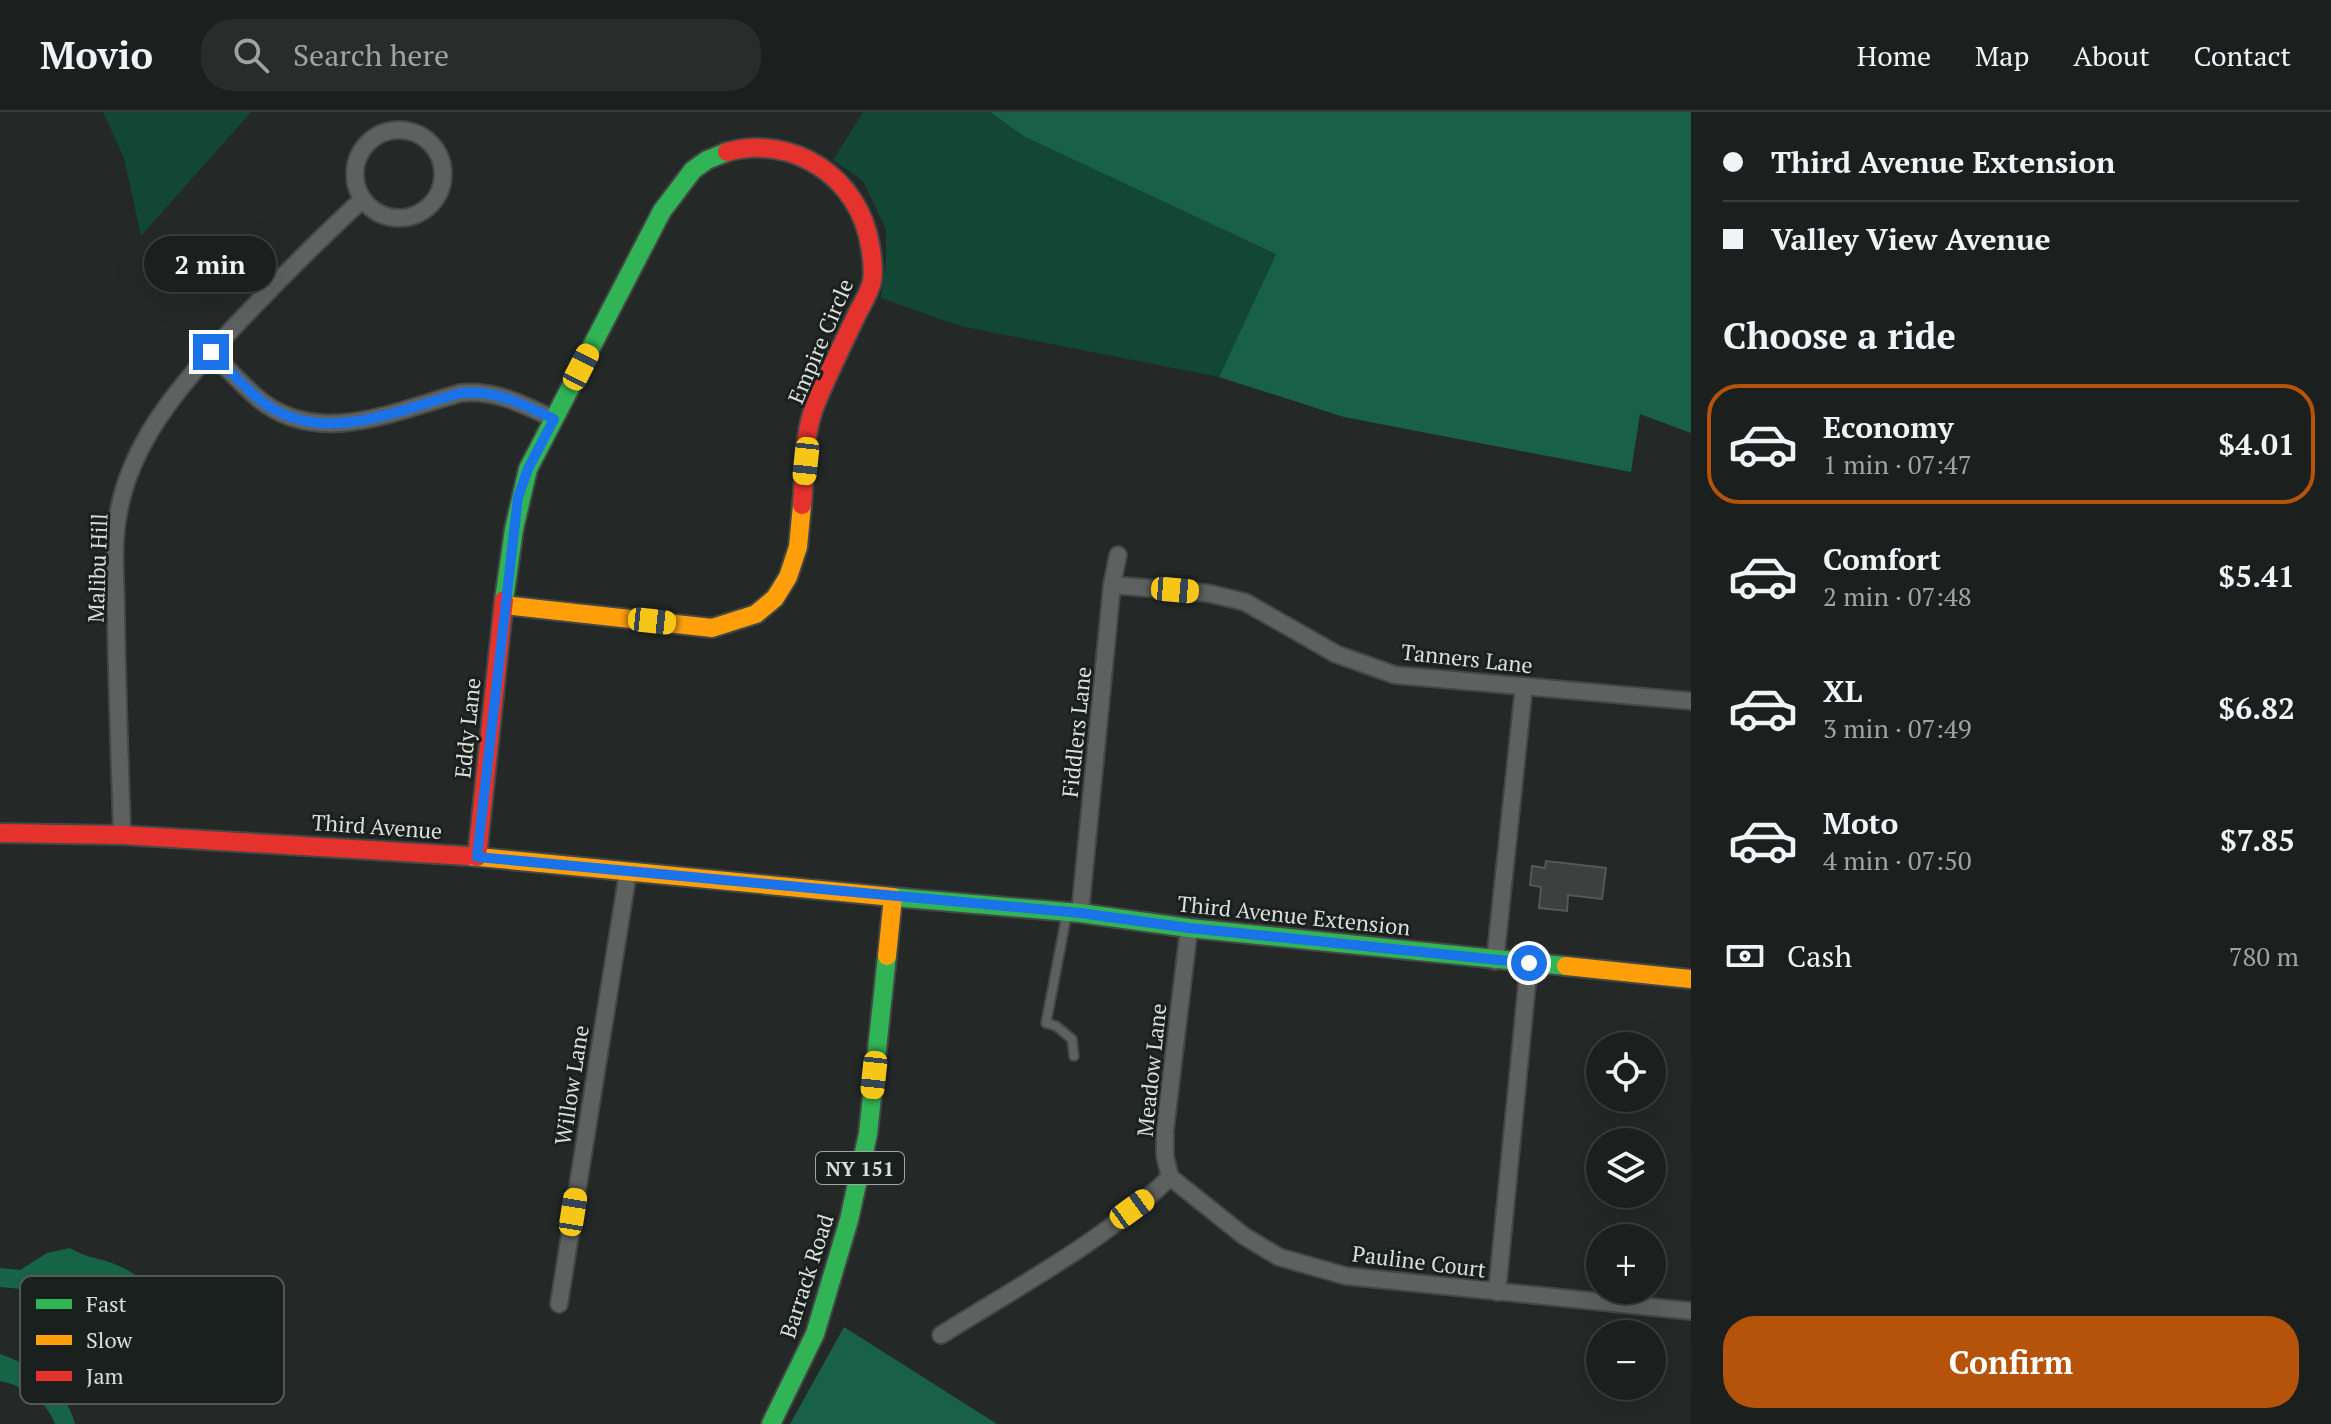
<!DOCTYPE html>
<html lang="en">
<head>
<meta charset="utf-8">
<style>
	body { margin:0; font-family:"PT Serif",serif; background:#282c2a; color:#f1f3f6; height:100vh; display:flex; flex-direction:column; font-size:30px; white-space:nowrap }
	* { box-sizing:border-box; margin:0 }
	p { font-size:26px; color:#a0a2a4 }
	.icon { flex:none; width:44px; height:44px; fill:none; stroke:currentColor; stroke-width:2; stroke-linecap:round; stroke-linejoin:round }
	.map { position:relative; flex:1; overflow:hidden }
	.drawer { display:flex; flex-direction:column; background:#1b1f1d; width:640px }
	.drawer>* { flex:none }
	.guide { display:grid; align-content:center; height:176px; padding:0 32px; background:#1b1f1d }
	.controls { position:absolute; left:1586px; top:920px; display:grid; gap:16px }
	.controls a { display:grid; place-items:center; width:80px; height:80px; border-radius:50%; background:#1b1f1d; box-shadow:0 8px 32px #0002,0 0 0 2px #393d3b; font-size:40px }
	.end { position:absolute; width:36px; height:36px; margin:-18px; border:10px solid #1a73e8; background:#fff; box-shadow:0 0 0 4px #fff }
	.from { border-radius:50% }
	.bubble { position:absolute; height:56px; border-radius:28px; background:#1b1f1d; box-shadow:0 8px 32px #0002,0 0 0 2px #393d3b; font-size:26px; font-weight:700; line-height:56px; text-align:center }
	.car { position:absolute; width:24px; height:48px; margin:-24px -12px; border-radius:10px; box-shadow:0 0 6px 2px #0007; background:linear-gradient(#f5c518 24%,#345 0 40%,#f5c518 0 76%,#345 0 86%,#f5c518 0) }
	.guide b { display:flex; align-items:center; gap:28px; height:76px; font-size:30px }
	.guide b+b { border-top:2px solid #393d3b }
	.guide i { width:20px; height:20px; background:#f1f3f6 }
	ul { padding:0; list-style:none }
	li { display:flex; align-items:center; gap:24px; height:120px; margin:0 16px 12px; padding:0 16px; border:4px solid transparent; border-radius:32px }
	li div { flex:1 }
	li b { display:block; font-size:30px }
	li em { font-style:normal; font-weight:700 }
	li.active { border-color:#b45309 }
	li>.icon { width:72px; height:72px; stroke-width:1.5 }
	h2 { padding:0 32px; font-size:36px; line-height:96px }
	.pay { display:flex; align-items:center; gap:20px; height:88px; padding:0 32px; font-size:30px }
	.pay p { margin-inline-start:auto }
	.cta { display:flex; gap:16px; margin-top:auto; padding:16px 32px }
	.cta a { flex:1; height:92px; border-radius:32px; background:#b45309; color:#fff; font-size:32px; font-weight:700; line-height:92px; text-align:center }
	header { display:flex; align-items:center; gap:48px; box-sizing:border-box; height:112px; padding:0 40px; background:#1b1f1d; border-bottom:2px solid #393d3b }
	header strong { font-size:38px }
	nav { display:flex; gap:44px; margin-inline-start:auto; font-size:28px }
	.search { width:560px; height:72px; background:#282c2a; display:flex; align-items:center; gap:20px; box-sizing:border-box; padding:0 28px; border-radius:32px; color:#a0a2a4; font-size:30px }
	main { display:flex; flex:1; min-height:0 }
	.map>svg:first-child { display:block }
</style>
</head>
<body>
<header>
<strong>Movio</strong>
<div class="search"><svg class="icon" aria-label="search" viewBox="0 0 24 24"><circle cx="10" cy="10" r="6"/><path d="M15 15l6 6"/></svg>Search here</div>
<nav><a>Home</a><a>Map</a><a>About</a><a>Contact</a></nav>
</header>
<main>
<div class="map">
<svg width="1691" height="1312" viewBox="0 0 1691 1312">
	<rect width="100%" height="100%" fill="#242927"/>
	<g fill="#114734">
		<polygon points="103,0 251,0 141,124 124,46"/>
		<polygon points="863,0 990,0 1025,25 1276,142 1219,265 960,214 881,186 886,151 886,118 863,69 833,48"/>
	</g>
	<g fill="#186047">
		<polygon points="990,0 1691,0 1691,321 1640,302 1631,360 1344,305 1219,265 1276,142 1025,25"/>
		<polygon points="844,1215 997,1312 790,1312"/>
	</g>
	<g fill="#166348">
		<path d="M 70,1136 C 86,1146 96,1145 112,1151 C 131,1158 146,1170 161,1182 C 165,1225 161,1250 141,1288 L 117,1287 L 103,1257 L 69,1226 L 69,1209 L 77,1182 L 0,1175 L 0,1156 L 20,1158 L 47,1141 Z"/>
		<path d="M 0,1242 C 34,1254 66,1276 75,1312 L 55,1312 C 46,1288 24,1274 0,1269 Z"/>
	</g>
	<polygon fill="#3c403e" stroke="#545856" stroke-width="2" points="1546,749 1606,756 1602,787 1568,783 1567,799 1539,796 1541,775 1530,773 1532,754 1545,756"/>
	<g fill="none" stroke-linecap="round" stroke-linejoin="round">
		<defs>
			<polyline id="lane" points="1067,801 1046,911 1056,914 1072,927 1074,944"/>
			<g id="street">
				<circle cx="399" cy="62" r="44"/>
				<path d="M 211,240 C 227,256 243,274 260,288 C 320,336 397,298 461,281 C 495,277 524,293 554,307"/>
				<polyline points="1112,473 1207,481 1245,490 1336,542 1395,563 1691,589"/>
				<path d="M 122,723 C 120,651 117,578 116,505 C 116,472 112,436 118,403 C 131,326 184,270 234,215 C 276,171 318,128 363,87"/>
				<polyline points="1080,801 1112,473 1118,443"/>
				<polyline points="1495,849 1524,574"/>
				<polyline points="1170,1065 1244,1124 1279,1145 1346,1164 1691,1199"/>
				<polyline points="1170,1065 1165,1044 1165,1018 1189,816"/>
				<polyline points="1497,1180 1529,851"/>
				<polyline points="559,1192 628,760"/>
				<path d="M 941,1223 C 1014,1177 1110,1125 1170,1065"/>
			</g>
			<g id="fast">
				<polyline points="504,488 514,417 528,357 662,99 693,58 707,48 727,40"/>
				<polyline points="893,785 1080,801 1189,816 1566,854"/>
				<polyline points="771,1312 815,1222 849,1108 868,1022 887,844"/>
			</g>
			<g id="slow">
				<polyline points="504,493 712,516 756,502 775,486 788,465 798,435 802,393"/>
				<polyline points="468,744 893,785 887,844"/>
				<polyline points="1566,854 1691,867"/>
			</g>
			<g id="jam">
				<path d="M 727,40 C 793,22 859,65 870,133 C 872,144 874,158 872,169 C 870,180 862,192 857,202 C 843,232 828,261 816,291 C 803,321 805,360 802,393"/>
				<polyline points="0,721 122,723 468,744"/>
				<polyline points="477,745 504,488"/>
			</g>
		</defs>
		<use href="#lane" stroke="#434745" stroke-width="12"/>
		<use href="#street" stroke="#434745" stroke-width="20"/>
		<use href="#fast" stroke="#434745" stroke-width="22"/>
		<use href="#slow" stroke="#434745" stroke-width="22"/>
		<use href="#jam" stroke="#434745" stroke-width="22"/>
		<use href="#lane" stroke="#5f6160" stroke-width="8"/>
		<use href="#street" stroke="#5f6160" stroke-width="16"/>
		<use href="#fast" stroke="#30b455" stroke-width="18"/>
		<use href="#slow" stroke="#ff9f0a" stroke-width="18"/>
		<use href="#jam" stroke="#e5322d" stroke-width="18"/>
	</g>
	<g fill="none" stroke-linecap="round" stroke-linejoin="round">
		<path stroke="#1a73e8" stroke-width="10" d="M 211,240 C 227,256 243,274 260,288 C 320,336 397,298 461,281 C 495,277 524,293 554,307 L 528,357 L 518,385 L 477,745 L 1080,801 L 1189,816 L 1529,851"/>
	</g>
	<g text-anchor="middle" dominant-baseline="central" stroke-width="6" stroke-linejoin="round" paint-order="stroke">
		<rect fill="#1a201d" stroke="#a0a6a3" stroke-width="2" x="816" y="1040" width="88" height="32" rx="6"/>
		<g font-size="20" font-weight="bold" fill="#dadfdc">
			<text x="860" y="1056">NY 151</text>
		</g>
		<g font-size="22" fill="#dadfdc" stroke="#1a201d">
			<text transform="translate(820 229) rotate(-67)">Empire Circle</text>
			<text transform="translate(97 456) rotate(-88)">Malibu Hill</text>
			<text transform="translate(1467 546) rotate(6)">Tanners Lane</text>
			<text transform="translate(467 616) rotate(-84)">Eddy Lane</text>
			<text transform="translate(1076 620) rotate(-84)">Fiddlers Lane</text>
			<text transform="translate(377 714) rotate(4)">Third Avenue</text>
			<text transform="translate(1294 803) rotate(6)">Third Avenue Extension</text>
			<text transform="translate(1151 958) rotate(-84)">Meadow Lane</text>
			<text transform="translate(571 973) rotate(-81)">Willow Lane</text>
			<text transform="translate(1419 1149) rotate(7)">Pauline Court</text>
			<text transform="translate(806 1164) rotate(-72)">Barrack Road</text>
		</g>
	</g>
	<rect x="20" y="1164" width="264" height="128" rx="12" fill="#1a201d" stroke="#545956" stroke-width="2"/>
	<rect x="36" y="1187" width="36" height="10" fill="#30b455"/>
	<rect x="36" y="1223" width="36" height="10" fill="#ff9f0a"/>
	<rect x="36" y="1259" width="36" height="10" fill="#e5322d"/>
	<g font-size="22" fill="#dadfdc">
		<text x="86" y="1200">Fast</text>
		<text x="86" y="1236">Slow</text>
		<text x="86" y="1272">Jam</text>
	</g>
</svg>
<div class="controls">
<a><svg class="icon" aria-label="locate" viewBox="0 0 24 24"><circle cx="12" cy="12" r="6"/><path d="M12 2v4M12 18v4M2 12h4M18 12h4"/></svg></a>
<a><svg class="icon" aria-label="layers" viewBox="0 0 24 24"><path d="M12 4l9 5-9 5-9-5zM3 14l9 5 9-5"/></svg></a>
<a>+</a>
<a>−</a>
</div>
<i class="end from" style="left:1529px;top:851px"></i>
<i class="end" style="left:211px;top:240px"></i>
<div class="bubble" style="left:144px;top:124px;width:132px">2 min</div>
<i class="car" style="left:581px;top:255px;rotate:27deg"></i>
<i class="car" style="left:806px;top:349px;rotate:186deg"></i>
<i class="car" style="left:1175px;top:478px;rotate:95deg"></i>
<i class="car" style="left:652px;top:509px;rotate:96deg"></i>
<i class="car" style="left:874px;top:963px;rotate:186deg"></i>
<i class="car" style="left:1132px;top:1097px;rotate:54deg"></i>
<i class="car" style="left:573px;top:1100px;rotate:9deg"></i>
</div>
<section class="drawer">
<div class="guide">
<b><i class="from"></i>Third Avenue Extension</b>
<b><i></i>Valley View Avenue</b>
</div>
<h2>Choose a ride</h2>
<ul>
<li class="active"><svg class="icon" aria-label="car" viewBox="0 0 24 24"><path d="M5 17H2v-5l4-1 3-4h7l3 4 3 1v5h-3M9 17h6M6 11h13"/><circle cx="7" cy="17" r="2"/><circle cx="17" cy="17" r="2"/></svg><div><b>Economy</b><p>1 min · 07:47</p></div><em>$4.01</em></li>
<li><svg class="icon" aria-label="car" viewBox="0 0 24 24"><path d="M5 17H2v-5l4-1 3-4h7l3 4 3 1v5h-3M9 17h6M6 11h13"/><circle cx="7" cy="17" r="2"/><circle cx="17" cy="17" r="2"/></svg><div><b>Comfort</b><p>2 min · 07:48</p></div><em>$5.41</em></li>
<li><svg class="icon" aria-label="car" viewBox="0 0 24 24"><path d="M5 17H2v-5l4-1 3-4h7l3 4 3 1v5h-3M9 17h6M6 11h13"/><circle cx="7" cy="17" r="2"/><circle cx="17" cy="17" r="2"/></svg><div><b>XL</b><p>3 min · 07:49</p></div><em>$6.82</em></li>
<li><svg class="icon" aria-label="car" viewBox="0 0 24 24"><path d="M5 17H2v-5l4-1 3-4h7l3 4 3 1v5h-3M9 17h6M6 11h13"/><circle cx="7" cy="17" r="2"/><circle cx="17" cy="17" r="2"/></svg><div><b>Moto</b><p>4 min · 07:50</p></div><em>$7.85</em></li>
</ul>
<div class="pay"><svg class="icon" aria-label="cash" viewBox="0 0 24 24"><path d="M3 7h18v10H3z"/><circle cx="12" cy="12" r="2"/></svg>Cash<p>780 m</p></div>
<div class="cta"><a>Confirm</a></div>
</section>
</main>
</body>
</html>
